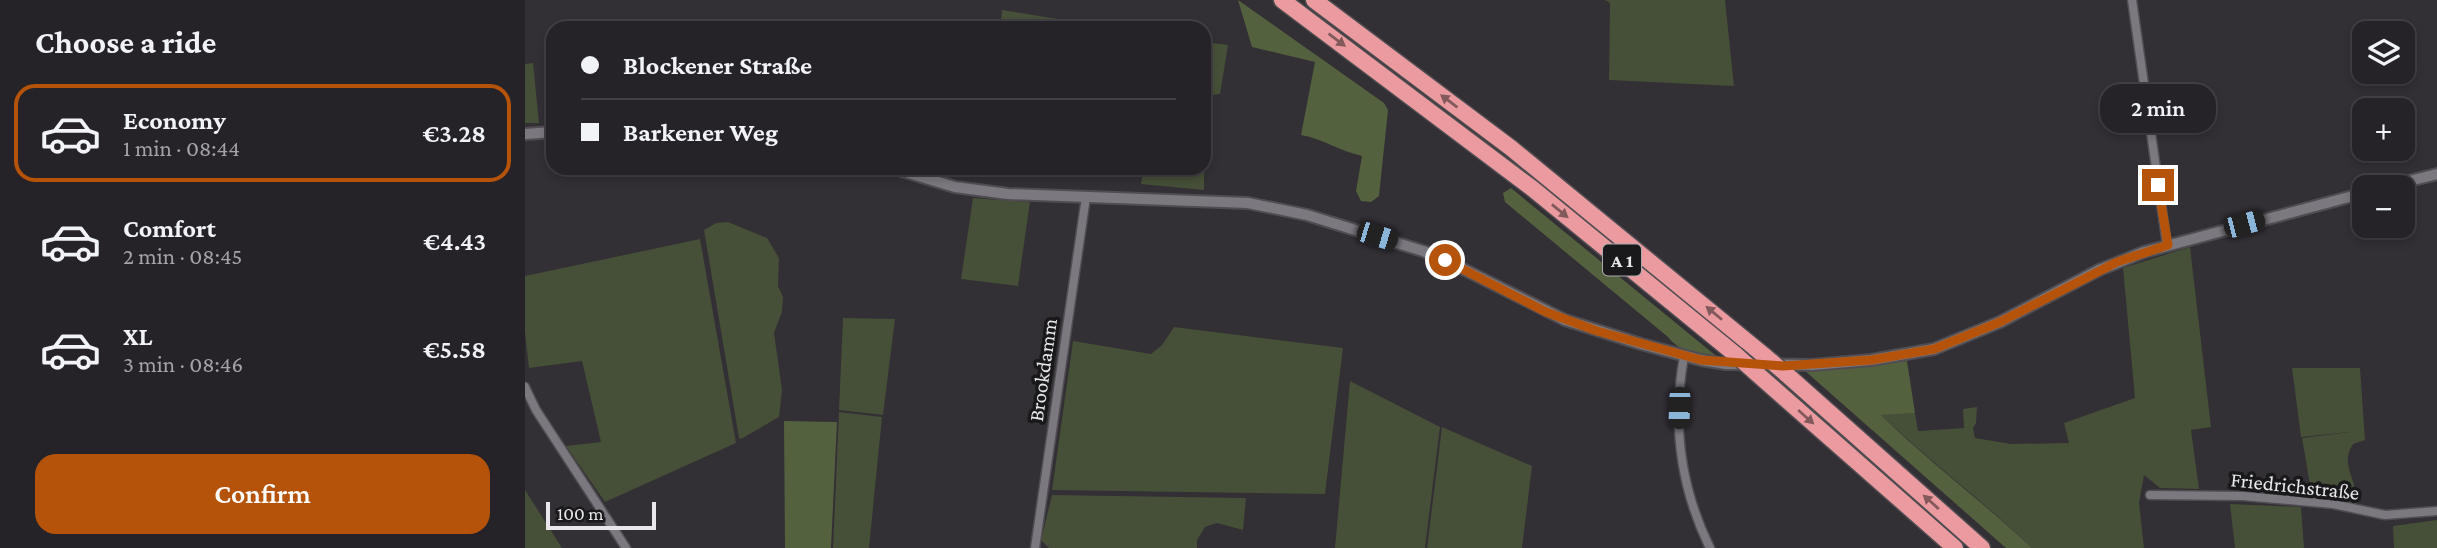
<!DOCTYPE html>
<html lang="en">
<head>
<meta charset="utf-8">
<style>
	body { margin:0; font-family:"Crimson Pro",serif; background:#322f34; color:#f1f3f6; height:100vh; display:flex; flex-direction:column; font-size:26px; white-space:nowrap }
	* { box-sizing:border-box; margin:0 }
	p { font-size:23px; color:#a4a4a8 }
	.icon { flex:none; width:38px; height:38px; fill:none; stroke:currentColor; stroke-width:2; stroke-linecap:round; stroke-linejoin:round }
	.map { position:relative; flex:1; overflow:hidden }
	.sheet { display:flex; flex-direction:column; background:#262328; width:525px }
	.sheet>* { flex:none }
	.top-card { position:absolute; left:21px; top:21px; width:665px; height:154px; border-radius:21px; box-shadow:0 4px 10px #0003,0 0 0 2px #424045; display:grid; align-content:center; height:154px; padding:0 35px; background:#262328 }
	.buttons { position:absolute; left:1827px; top:21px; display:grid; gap:14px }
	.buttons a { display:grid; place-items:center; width:63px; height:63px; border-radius:14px; background:#262328; box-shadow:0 4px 10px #0003,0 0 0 2px #424045; font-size:35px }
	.scale { position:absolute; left:21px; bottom:18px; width:110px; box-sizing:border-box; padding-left:7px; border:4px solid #e9e7eb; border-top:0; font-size:19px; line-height:24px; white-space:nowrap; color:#e9e7eb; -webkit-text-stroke:5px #19181a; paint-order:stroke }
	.end { position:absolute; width:32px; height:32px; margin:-16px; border:9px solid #b45309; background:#fff; box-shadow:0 0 0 4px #fff }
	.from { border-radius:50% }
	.bubble { position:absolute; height:49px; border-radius:21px; background:#262328; box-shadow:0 4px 10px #0003,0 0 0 2px #424045; font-size:23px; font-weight:600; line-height:49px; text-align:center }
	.car { position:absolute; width:21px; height:42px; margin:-21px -10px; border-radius:9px; box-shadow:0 0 5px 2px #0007; background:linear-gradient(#222 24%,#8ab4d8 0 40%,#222 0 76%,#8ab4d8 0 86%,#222 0) }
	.top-card b { display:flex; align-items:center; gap:24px; height:66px; font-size:26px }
	.top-card b+b { border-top:2px solid #424045 }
	.top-card i { width:18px; height:18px; background:#f1f3f6 }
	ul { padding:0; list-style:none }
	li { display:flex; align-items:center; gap:21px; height:98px; margin:0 14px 10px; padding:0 21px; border:4px solid transparent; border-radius:21px }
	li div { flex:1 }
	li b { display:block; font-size:26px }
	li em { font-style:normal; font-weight:600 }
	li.active { border-color:#b45309 }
	li>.icon { width:63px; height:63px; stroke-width:1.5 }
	h2 { padding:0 35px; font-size:32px; line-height:84px }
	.cta { display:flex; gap:14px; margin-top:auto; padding:14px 35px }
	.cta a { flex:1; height:80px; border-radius:21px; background:#b45309; color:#fff; font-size:28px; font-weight:600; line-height:80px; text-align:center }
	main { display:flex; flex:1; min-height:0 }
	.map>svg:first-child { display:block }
</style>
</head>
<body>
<main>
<section class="sheet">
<h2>Choose a ride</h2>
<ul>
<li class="active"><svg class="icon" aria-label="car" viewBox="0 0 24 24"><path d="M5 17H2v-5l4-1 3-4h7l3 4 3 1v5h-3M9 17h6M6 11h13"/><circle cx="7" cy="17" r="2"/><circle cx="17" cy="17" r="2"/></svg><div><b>Economy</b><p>1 min · 08:44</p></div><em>€3.28</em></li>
<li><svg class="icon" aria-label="car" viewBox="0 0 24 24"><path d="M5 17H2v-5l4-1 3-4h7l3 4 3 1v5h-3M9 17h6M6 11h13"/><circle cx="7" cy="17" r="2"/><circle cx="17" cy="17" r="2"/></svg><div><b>Comfort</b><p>2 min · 08:45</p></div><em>€4.43</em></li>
<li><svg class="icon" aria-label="car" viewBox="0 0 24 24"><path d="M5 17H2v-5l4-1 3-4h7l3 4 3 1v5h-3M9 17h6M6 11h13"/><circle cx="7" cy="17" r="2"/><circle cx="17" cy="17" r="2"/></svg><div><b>XL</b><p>3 min · 08:46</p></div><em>€5.58</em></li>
</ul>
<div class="cta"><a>Confirm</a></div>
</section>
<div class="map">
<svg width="1912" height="548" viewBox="0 0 1912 548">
	<rect width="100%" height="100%" fill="#322f35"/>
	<g fill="#464f37">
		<polygon points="1080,0 1200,0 1209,86 1084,80 1085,3"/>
		<polygon points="477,10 589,28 475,28"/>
		<polygon points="679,42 703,45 695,94 679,96"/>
		<polygon points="8,63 14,123 0,123 0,64"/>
		<polygon points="619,168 679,168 679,190 616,184"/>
		<polygon points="448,198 505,202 493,286 436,279"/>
		<polygon points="203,222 242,238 254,258 253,286 258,297 257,312 249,333 257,390 254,417 216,439 214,438 179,230 191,223"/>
		<polygon points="175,239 211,443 80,502 41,446 76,442 57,361 4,368 0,332 0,276"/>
		<path d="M 1665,247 L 1686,427 L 1666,430 L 1674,489 L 1635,488 L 1619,475 L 1614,503 L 1619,548 L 1507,548 C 1458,501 1404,461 1355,414 L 1390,413 L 1393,431 L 1439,428 L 1438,409 L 1452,407 L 1451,423 L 1448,428 L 1450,438 L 1486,444 L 1544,443 L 1539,423 L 1610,398 L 1598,268 Z"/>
		<polygon points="318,318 370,319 358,415 314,410"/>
		<polygon points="649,327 818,348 800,494 527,490 548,341 626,354 637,345"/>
		<path d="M 1767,368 L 1835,368 L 1840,440 L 1828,444 C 1818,460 1825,469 1829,485 C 1831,491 1828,497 1827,503 L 1790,495 L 1786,491 L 1777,438 L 1825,432 L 1776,437 Z"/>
		<polygon points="825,381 915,427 900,548 810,548"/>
		<polygon points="314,412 357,417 344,548 308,548"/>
		<polygon points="917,427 1007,466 997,548 902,548"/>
		<polygon points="0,490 37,548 0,548"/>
		<polygon points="527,495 721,498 718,530 692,523 680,527 672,540 672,548 524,548 516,540"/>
		<polygon points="1705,504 1776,507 1779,548 1710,548"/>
		<polygon points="1912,520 1912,548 1869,548 1868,526"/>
	</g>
	<g fill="#54613e">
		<path d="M 713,0 L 859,103 L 863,110 L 854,196 L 846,202 L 836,201 L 831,191 L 837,156 C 815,151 798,139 776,135 L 790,62 L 727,47 Z"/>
		<path d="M 986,188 L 1190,355 C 1174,355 1153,351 1143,337 L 980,202 L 978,193 Z"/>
		<path d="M 1382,361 L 1390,413 L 1356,415 C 1404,462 1458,502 1507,548 L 1481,548 L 1279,370 Z"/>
		<polygon points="259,421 312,422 306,548 260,548"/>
	</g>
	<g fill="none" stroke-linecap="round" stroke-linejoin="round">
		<defs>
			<g id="minor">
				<polyline points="1607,0 1642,245"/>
				<path d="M 1159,356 C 1147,423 1155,487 1185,548"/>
				<polyline points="0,387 11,410 101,548"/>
				<polyline points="1625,495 1718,496 1808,504 1860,515 1912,511"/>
				<polyline points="510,548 561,197"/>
			</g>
			<g id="tertiary">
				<polyline points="0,134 28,132"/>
				<polyline points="367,168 430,187 483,194 723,203 782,215 898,251 920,260 1040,320 1116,344 1176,360 1201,364 1287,365 1346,360 1409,349 1475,322 1574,270 1619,252 1839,193"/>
				<polyline points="1860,187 1912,174"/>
			</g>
			<g id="motorway">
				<polyline points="757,0 1008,189 1211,355"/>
				<polyline points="789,0 986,148 1241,357"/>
				<polyline points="1230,372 1430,548"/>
				<polyline points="1260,373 1457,548"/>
			</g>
		</defs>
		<use href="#minor" stroke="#504d52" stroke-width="11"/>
		<use href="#tertiary" stroke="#504d52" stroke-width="14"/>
		<use href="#motorway" stroke="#504d52" stroke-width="19"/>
		<use href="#minor" stroke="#7b787f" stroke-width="8"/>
		<use href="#tertiary" stroke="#7b787f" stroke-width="10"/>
		<use href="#motorway" stroke="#eb9b9f" stroke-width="16"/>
		<defs>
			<g id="motorway-bridge">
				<polyline points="1211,355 1230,372"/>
				<polyline points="1241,357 1260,373"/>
			</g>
		</defs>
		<use href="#motorway-bridge" stroke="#504d52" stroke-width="19" stroke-linecap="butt"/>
		<use href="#motorway-bridge" stroke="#eb9b9f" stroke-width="16"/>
	</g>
	<defs><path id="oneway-solid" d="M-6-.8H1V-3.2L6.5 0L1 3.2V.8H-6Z" transform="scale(1.75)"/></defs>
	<g fill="#825a5c">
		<use href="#oneway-solid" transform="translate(812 40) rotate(37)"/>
		<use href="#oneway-solid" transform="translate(924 101) rotate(-143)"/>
		<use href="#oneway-solid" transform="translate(1035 211) rotate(39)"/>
		<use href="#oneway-solid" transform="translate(1189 313) rotate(-140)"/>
		<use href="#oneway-solid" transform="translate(1281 417) rotate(42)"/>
		<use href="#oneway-solid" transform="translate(1406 502) rotate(-138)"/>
	</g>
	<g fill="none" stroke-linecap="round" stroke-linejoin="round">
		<polyline stroke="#b45309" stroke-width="9" points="920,260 1021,312 1072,331 1176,360 1258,366 1346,360 1409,349 1475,322 1592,262 1643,245 1633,185"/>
	</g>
	<g text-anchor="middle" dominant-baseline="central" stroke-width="7" stroke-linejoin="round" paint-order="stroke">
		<rect fill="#19181a" stroke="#aba9ac" stroke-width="2" x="1078" y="244.5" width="38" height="31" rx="5"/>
		<g font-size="19" font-weight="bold" fill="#e9e7eb">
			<text x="1097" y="260">A 1</text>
		</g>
		<g font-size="21" fill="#e9e7eb" stroke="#19181a">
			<text transform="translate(518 370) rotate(-82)">Brookdamm</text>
			<text transform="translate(1770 486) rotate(6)">Friedrichstraße</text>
		</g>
	</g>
</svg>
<div class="buttons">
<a><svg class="icon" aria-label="layers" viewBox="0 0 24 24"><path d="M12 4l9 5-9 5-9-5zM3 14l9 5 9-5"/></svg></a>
<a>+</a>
<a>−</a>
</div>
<div class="scale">100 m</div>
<i class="end from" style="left:920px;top:260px"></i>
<i class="end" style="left:1633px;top:185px"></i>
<div class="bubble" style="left:1575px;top:84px;width:116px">2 min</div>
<i class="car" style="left:1719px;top:224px;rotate:75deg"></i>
<i class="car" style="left:852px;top:236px;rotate:107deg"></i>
<i class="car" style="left:1154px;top:408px;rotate:182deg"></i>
<div class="top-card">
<b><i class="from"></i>Blockener Straße</b>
<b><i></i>Barkener Weg</b>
</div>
</div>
</main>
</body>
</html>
